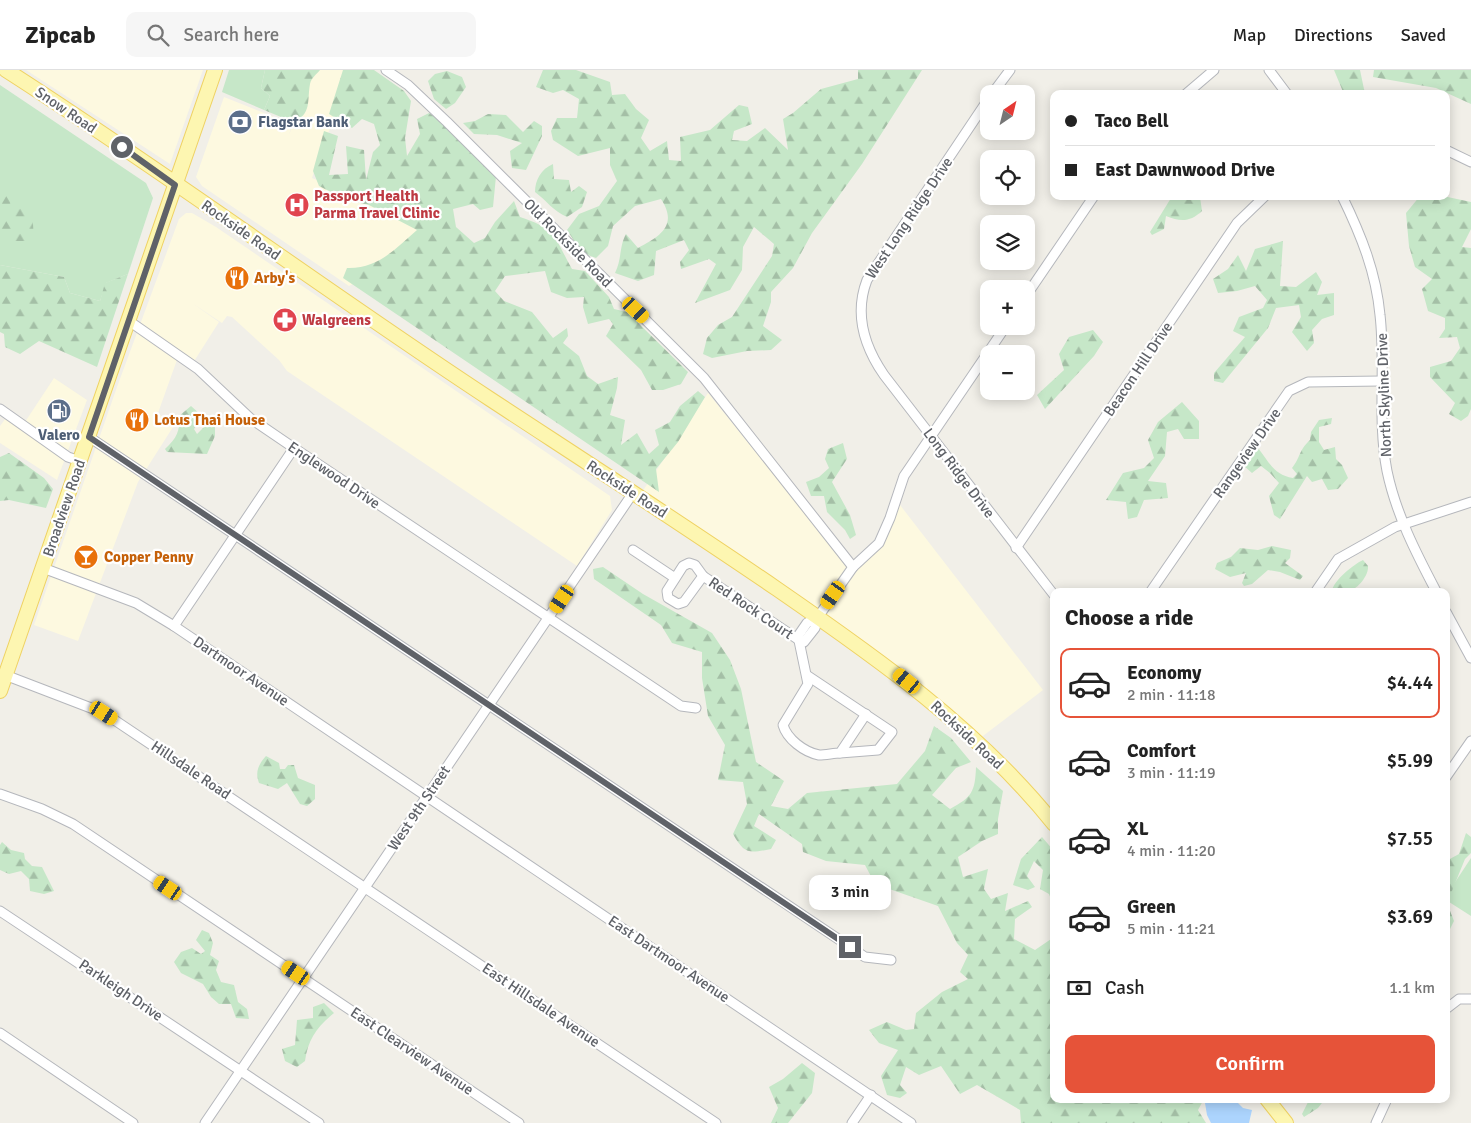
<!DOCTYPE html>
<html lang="en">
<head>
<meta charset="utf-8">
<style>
	body { margin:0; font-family:Signika,sans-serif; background:#f6f6f6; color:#222; height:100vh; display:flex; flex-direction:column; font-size:19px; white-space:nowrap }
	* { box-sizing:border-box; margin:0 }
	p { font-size:16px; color:#767676 }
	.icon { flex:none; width:28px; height:28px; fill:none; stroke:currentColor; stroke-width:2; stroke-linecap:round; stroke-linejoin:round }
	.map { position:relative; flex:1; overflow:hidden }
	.sheet { position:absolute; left:1050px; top:518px; width:400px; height:515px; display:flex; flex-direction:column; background:#fff; border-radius:10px; box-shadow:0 2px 12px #0003 }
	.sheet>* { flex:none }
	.banner { position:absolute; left:1050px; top:20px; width:400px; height:110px; border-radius:10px; box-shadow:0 2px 12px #0003; display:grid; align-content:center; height:110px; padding:0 15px; background:#fff }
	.needle { width:32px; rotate:35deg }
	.tools { position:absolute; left:980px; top:15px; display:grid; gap:10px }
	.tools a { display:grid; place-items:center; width:55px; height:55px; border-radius:10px; background:#fff; box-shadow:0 2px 12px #0003; font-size:25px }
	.end { position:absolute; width:22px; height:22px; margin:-11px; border:6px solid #5f6268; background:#fff; box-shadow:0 0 0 2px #fff }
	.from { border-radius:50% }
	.bubble { position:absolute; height:35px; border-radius:10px; background:#fff; box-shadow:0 2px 12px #0003; font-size:16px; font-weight:600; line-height:35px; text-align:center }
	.car { position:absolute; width:15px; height:30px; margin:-15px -8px; border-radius:6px; box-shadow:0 0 4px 1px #0007; background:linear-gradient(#f5c518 24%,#345 0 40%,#f5c518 0 76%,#345 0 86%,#f5c518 0) }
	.banner b { display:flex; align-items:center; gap:18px; height:48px; font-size:19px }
	.banner b+b { border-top:1px solid #e0e0e0 }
	.banner i { width:12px; height:12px; background:#222 }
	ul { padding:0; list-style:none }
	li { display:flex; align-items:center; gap:15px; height:70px; margin:0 10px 8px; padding:0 5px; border:2px solid transparent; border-radius:10px }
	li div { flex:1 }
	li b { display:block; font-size:19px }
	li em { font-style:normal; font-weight:600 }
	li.selected { border-color:#e65339 }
	li>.icon { width:45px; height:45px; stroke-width:1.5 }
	h2 { padding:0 15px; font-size:22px; line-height:60px }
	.pay { display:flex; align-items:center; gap:12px; height:55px; padding:0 15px; font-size:19px }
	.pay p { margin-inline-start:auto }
	.action { display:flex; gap:10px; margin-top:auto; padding:10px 15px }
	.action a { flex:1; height:58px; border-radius:10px; background:#e65339; color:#fff; font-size:20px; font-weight:600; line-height:58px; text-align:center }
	header { display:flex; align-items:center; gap:30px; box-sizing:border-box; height:70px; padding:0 25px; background:#fff; border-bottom:1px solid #e0e0e0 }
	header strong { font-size:24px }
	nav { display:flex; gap:28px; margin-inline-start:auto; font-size:18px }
	.search { width:350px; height:45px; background:#f6f6f6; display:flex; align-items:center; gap:12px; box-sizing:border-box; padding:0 18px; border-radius:10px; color:#767676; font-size:19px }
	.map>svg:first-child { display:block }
</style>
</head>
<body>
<header>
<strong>Zipcab</strong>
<div class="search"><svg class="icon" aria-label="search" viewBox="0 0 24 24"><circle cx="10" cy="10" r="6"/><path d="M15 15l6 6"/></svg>Search here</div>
<nav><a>Map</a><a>Directions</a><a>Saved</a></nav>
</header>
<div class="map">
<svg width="1471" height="1053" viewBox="0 0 1471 1053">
	<defs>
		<pattern id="forest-firs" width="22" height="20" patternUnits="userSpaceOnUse" patternTransform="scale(1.25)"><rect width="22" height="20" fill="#c6e7c8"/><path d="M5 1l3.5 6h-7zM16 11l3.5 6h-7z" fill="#a4bfa6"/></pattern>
	</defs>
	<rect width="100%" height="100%" fill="#f1efe8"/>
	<g fill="#fdf9e0">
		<polygon points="26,0 203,0 170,94"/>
		<polygon points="312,0 355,0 321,80 312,108 347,122 424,163 390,195 349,216 202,116 196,107 224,27 292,54 289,65"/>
		<polygon points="186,143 192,143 216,157 610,426 612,440 577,496 287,301 279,290 232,247 227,246 222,253 192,233 219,252 191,296 178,287 158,343 173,357 138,412 78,571 34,555 117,317 179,149"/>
		<polygon points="54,308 87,330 57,410 0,373 0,356 8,345 23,355"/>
		<polygon points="708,323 853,502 882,476 900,435 1043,620 979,669 642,422"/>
	</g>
	<g fill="#c6e7c8">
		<polygon points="229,0 265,0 261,18 270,26 264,40 222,22"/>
		<polygon points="0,15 146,113 153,128 128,204 106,213 100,231 70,223 64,207 0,195"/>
		<polygon points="1471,788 1471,846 1446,830 1446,826"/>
	</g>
	<g fill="url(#forest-firs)">
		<path d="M 265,0 L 320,0 C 317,4 311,8 310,14 C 307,30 312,45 293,52 L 264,40 L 270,26 L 261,18 Z"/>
		<path d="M 343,0 L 374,0 L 404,21 L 411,31 L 405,68 L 407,86 L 420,64 L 417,49 L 429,43 L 469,69 L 497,96 L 493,137 L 480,140 L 473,134 L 453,139 L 456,157 L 474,173 L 485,168 L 495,152 L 514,131 L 520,147 C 559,160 553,166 572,199 L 585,201 L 609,227 L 614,239 L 627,242 L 688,302 L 681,314 L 663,320 L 652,320 L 641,300 L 606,266 L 613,254 L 609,249 L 588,254 L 583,237 L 584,227 L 567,228 L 551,222 L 545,201 L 505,206 L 495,221 L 504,231 L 532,242 L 553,268 L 567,258 L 568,266 L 563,273 L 579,286 L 587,306 L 598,314 L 618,307 L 617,318 L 610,345 L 625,350 L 621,375 L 637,363 L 649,384 L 659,375 L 655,360 L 670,352 L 680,336 L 698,321 L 705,327 L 678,372 L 656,399 L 659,422 L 343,208 L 347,198 C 378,199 395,179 417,160 L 369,135 L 347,130 L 319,116 L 313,101 L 324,61 L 338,66 L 329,105 L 348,104 L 346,76 L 364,80 L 366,110 L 373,82 L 380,75 L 374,54 L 362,49 L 352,58 L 329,44 Z"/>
		<path d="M 543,0 L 576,0 L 610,12 L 612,25 L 625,24 L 636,39 L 649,50 L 641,68 L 650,81 L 667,71 L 669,90 L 681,91 L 680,67 L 710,60 L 739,35 L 748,37 L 752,54 L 734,61 L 732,70 L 747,71 L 765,58 L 788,80 L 783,49 L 793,43 L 821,19 L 858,9 L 858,0 L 922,0 L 862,94 L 812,163 L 793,198 L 771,222 L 771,232 L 763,256 L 782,270 L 771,280 L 747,281 L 712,288 L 703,284 L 707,268 L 718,255 L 732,247 L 772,186 L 774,174 L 754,157 L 743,177 L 742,200 L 730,220 L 695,233 L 716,194 L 709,189 L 681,199 L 680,192 L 689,180 L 684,170 L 656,181 L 654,205 L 638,211 L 615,203 C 622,189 619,177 626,164 L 638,178 C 661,166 678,155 661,129 L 635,136 L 613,156 L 608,176 L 596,188 L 582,183 L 567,160 L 579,144 L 599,136 L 617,111 L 610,95 L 610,78 L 578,86 L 553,70 L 551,61 L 557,48 L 577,48 L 579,29 L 563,20 L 553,23 L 536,17 Z"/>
		<polygon points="1334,0 1360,0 1365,24 1344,24"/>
		<polygon points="1374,0 1471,0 1471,34 1436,18 1373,7"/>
		<polygon points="447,1 462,7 466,17 455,33 446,39 434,29 428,11 435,4"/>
		<polygon points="488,44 506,45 523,62 534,51 542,56 542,66 526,100 512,98 510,81 522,73 497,65 474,64 463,53 475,51"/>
		<path d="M 553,94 L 554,109 L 569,110 L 571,122 L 579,116 L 587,122 L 582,137 L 567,147 C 553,141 547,131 535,122 C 535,110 541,99 553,94 Z"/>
		<polygon points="3,109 13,111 9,126 11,137 29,137 33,154 34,171 14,171 0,165 0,110"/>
		<path d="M 1181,126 L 1184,130 L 1200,127 L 1202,141 C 1190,152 1181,152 1166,146 L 1164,159 L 1152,165 L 1150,162 L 1171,128 Z"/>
		<polygon points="1420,126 1443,126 1471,132 1471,159 1462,177 1471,178 1471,339 1468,346 1461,351 1449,344 1455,333 1430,307 1430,297 1451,291 1460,278 1457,267 1439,268 1445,259 1445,248 1428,241 1422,219 1432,209 1415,197 1409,176 1406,143"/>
		<polygon points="1283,171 1280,216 1296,217 1316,202 1322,212 1317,225 1334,223 1334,245 1322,249 1312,260 1314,273 1307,281 1292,262 1301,247 1299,235 1276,238 1268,258 1223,313 1214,311 1214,303 1245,267 1233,261 1239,247 1263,238 1267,230 1255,216 1237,221 1218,223 1213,209 1228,199 1238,185 1246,201 1255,179"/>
		<polygon points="0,195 64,207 70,223 100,231 105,213 128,204 97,297 39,271 20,284 5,277 4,264 0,262"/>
		<polygon points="1093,260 1103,272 1094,286 1045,339 1037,325 1064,300 1059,284 1069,267"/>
		<polygon points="1182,332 1199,351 1199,369 1184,369 1178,359 1167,362 1165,386 1148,411 1166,413 1168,428 1144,430 1137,447 1128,449 1126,432 1106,430 1123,403 1144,398 1154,388 1148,370 1158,352"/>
		<path d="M 191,336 L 201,345 L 194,359 L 197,364 L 204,357 L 215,356 L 215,366 L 207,384 L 167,382 L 165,379 C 177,368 180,361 179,346 Z"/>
		<path d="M 1332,348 L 1331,354 L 1319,357 L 1319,372 L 1324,380 L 1335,377 L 1336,389 L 1342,395 L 1348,408 L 1338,419 L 1328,420 L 1322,409 L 1312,412 L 1307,406 L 1280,449 L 1274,445 L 1269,426 L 1279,413 L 1270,403 L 1261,396 L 1252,403 L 1244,396 L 1251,381 L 1258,378 C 1269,392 1274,405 1293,408 L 1297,404 L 1292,398 C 1301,387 1298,381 1310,370 L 1311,362 L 1319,350 Z"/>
		<polygon points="843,373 847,389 832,412 850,445 856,465 850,469 845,460 827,442 824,426 811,426 806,412 819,407 829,398 825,389 828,379"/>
		<polygon points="9,383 44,408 53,419 46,438 9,430 0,431 0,387"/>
		<polygon points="1272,476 1291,480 1290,488 1285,493 1303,506 1300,510 1280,502 1268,500 1252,514 1244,516 1242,513 1246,503 1230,507 1215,499 1217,493 1231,487 1240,478 1258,480"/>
		<path d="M 1363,490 L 1368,496 C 1369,505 1358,519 1349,521 C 1344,522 1337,521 1332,521 C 1333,511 1354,494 1363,490 Z"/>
		<path d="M 603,497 L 643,524 L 712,563 L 730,590 L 741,619 L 756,692 L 784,711 L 771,736 L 788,739 L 807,723 L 897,714 L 925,681 L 934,656 L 951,668 L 971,692 L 956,698 L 932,725 L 950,739 C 972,727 975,722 976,697 L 1003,721 L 998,749 L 998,764 L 982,771 L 958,787 L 963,807 L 988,799 L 984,819 L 991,829 L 1008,823 L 1005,841 L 1028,831 L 1032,837 L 1015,849 L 1014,869 L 1035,880 L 1054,867 L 1054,1029 L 1204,1029 L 1198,1040 L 1206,1053 L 1021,1053 L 1020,1040 L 977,1015 L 960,1024 L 941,996 L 919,1005 L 906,997 L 900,1015 L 907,1023 L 900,1028 L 887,1025 L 881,1006 L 898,980 L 879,973 L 869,960 L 887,952 L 906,960 L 914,959 L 916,943 L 942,922 L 968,909 L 960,902 L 968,885 L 957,873 L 938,836 L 875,814 L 865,795 L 826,791 L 803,782 L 802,774 L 759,744 L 754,756 L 776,770 L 771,779 C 749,783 745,785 733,764 L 747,734 L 743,712 L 718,710 L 725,675 L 708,646 L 702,608 L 702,582 L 672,573 L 661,555 L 594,509 L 593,499 Z"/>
		<path d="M 266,686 L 279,693 L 280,699 L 285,699 L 288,695 L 294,695 L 298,708 L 315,715 L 315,729 L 307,736 L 300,734 L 287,713 L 278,719 L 259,713 C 255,702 258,695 266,686 Z"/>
		<polygon points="1466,763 1471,767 1471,783 1465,789 1447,833 1454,851 1450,859 1446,857 1446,791 1459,784"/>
		<polygon points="1042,767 1054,781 1054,837 1049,824 1040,819 1043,800 1034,791 1027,806 1035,817 1028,820 1013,815 1021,789"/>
		<polygon points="2,772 11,780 24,783 25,789 32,796 42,797 54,821 44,824 30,821 29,809 21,801 9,804 0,800 0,775"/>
		<polygon points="202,860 209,863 213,873 210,885 219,891 216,900 221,912 234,915 238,932 247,939 249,949 236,948 231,934 219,934 211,927 203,914 181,903 174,892 181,882 192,878 201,884 205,881 196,870"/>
		<path d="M 324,933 L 334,943 C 317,957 308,969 305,991 L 297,997 L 285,991 L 282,979 L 295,975 L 297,950 L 313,948 L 313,937 Z"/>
		<polygon points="802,993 815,1003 812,1023 788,1053 771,1053 778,1038 769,1017 783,1009"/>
		<polygon points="1307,1029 1325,1029 1318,1038 1304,1047 1302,1044 1308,1032"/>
	</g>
	<polygon fill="#acd4fd" points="1209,1029 1241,1029 1238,1033 1243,1038 1252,1040 1249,1053 1211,1053 1207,1045 1205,1033"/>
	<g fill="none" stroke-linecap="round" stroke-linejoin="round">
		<defs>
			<g id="street">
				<polyline points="386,0 408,15 447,52 704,308 853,497"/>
				<polyline points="1269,0 1287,24"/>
				<polyline points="992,24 1010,0"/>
				<polyline points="1186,24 1214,0"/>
				<path d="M 989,28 L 867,210 C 854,244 864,276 884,305 L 1054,525"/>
				<polyline points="1446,80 1471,92"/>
				<path d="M 1342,126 C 1361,165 1376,202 1380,245 C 1386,297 1377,349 1387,401 C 1396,444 1416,483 1436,521"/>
				<polyline points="1026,226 1094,126"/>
				<polyline points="129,251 198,299 250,348 294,378 681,636 696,638"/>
				<polyline points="0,339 68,387 80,391"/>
				<polyline points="89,367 865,887 891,890"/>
				<polyline points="1016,478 1237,153 1265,126"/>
				<polyline points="633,480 675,508"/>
				<polygon points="689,493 695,495 703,506 684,532 678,534 668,528 667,521 683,496"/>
				<polyline points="43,498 136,533 174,556 911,1053"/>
				<polyline points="703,506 799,570"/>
				<polyline points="1151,521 1289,321 1308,312 1381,311"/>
				<polyline points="1316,521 1338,489 1395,457 1471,432"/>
				<polyline points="1446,542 1471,588"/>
				<path d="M 818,547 L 807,553 L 798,566 L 808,614 L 783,655 C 787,669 804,682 819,685 C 826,685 834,683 840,683 L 866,644"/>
				<polyline points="174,556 294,378"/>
				<polyline points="799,570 804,572 815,558 818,547 853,497 879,473 890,448 904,406 1006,256"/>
				<polyline points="5,605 104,643 716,1053"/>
				<polyline points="808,606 892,662 878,680 840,683"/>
				<polyline points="1446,707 1471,671"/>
				<polyline points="0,724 42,739 73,754 519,1053"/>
				<polyline points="0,841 319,1053"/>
				<polyline points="1446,939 1459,929 1471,929"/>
				<polyline points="0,963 133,1053"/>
				<polyline points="205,1053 633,423"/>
				<polyline points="852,1053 871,1025"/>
				<polyline points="1376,1053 1387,1029"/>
			</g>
			<g id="primary">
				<path d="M 6,0 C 170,105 327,222 490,329 C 586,392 682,454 777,519 C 877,588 977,658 1054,754"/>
				<polyline points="0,621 215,0"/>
				<polyline points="1267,1029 1286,1053"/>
			</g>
		</defs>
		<use href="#street" stroke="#b5b7bc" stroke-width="11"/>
		<use href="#primary" stroke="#efd263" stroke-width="16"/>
		<use href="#street" stroke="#fff" stroke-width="9"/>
		<use href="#primary" stroke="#fdf6b1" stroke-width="14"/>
	</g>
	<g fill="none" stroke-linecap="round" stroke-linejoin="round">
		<polyline stroke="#5f6268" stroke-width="6" points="122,77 175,115 89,367 850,877"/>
	</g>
	<defs>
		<symbol id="bank-disc" viewBox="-11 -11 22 22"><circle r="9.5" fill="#5c6f8a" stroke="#fff"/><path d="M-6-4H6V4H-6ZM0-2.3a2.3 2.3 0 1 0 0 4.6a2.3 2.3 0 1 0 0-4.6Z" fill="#fff"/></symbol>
		<symbol id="hospital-disc" viewBox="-11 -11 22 22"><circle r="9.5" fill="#e0444e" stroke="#fff"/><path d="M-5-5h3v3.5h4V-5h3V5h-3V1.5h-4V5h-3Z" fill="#fff"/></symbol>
		<symbol id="restaurant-disc" viewBox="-11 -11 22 22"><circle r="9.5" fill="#e8710a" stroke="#fff"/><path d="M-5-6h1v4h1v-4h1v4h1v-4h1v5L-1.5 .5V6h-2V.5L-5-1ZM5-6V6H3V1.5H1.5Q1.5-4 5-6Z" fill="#fff"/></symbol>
		<symbol id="pharmacy-disc" viewBox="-11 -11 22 22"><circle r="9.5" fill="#e0444e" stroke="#fff"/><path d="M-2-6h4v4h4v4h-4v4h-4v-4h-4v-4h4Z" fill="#fff"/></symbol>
		<symbol id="fuel-disc" viewBox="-11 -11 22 22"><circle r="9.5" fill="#5c6f8a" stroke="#fff"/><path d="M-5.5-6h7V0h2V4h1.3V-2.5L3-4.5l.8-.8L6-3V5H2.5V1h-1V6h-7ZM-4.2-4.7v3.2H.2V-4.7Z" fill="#fff"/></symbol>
		<symbol id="bar-disc" viewBox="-11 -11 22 22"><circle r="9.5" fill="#e8710a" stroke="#fff"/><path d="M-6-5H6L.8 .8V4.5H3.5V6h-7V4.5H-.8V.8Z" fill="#fff"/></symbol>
	</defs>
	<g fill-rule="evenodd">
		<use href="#bank-disc" x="226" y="38" width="28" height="28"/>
		<use href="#hospital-disc" x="283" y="121" width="28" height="28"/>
		<use href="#restaurant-disc" x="223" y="194" width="28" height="28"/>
		<use href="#pharmacy-disc" x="271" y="236" width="28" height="28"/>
		<use href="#fuel-disc" x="45" y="327" width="28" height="28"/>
		<use href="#restaurant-disc" x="123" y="336" width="28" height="28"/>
		<use href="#bar-disc" x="72" y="473" width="28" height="28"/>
	</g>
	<g text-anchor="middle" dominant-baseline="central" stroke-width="4.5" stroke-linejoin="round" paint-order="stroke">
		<g font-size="15" fill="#5f6268" stroke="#fff">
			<text transform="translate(66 40) rotate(34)">Snow Road</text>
			<text transform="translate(909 148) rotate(-56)">West Long Ridge Drive</text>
			<text transform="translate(241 160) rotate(35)">Rockside Road</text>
			<text transform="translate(568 173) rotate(45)">Old Rockside Road</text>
			<text transform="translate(1138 299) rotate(-56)">Beacon Hill Drive</text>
			<text transform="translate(1384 325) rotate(-92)">North Skyline Drive</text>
			<text transform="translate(1247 383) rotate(-55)">Rangeview Drive</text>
			<text transform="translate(959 403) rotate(53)">Long Ridge Drive</text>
			<text transform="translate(334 405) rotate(34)">Englewood Drive</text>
			<text transform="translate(627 419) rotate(33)">Rockside Road</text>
			<text transform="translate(64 438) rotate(-71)">Broadview Road</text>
			<text transform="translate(751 538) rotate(34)">Red Rock Court</text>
			<text transform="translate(241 601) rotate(34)">Dartmoor Avenue</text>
			<text transform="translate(967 665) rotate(43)">Rockside Road</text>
			<text transform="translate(191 700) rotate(34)">Hillsdale Road</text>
			<text transform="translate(419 738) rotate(-56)">West 9th Street</text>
			<text transform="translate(669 889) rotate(34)">East Dartmoor Avenue</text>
			<text transform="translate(121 920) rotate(34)">Parkleigh Drive</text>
			<text transform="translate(541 935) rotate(34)">East Hillsdale Avenue</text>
			<text transform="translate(412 981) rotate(34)">East Clearview Avenue</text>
		</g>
		<g font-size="15" font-weight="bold" fill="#4e5e75" stroke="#fff" text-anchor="start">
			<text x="258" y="52">Flagstar Bank</text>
			<text x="59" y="365" text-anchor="middle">Valero</text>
		</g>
		<g font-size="15" font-weight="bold" fill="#be3a42" stroke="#fff" text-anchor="start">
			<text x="314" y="126">Passport Health<tspan x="314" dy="17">Parma Travel Clinic</tspan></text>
			<text x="302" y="250">Walgreens</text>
		</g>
		<g font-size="15" font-weight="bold" fill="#c56008" stroke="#fff" text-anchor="start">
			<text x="254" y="208">Arby's</text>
			<text x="154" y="350">Lotus Thai House</text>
			<text x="104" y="487">Copper Penny</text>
		</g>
	</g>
</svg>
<div class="tools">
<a><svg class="needle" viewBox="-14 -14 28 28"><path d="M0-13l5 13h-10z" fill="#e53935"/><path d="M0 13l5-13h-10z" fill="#767676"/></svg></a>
<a><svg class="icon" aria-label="locate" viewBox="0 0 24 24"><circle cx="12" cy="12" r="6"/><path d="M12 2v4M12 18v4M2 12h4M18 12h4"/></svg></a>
<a><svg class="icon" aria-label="layers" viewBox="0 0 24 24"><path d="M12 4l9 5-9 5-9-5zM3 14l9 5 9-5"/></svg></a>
<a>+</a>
<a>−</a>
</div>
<i class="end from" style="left:122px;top:77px"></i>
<i class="end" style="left:850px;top:877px"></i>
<div class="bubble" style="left:809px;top:805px;width:82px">3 min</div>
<i class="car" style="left:636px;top:240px;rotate:133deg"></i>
<i class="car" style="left:833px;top:525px;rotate:215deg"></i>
<i class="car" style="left:562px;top:529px;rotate:214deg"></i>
<i class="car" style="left:907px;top:611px;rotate:309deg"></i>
<i class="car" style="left:104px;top:643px;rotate:123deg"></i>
<i class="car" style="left:168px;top:818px;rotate:304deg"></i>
<i class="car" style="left:296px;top:903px;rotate:304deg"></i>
<div class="banner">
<b><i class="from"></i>Taco Bell</b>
<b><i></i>East Dawnwood Drive</b>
</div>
<section class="sheet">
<h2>Choose a ride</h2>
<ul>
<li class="selected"><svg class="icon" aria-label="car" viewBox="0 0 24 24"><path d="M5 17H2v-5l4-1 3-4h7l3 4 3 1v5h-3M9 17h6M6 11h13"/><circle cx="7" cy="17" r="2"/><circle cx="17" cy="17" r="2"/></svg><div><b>Economy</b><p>2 min · 11:18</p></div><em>$4.44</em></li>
<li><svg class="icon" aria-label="car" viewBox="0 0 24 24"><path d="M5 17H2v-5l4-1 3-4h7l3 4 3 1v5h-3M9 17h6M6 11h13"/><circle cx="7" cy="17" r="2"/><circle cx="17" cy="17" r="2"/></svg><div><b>Comfort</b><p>3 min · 11:19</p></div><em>$5.99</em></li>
<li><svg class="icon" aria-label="car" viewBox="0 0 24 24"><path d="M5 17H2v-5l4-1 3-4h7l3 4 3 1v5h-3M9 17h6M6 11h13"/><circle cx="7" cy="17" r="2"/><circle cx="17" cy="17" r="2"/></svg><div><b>XL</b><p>4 min · 11:20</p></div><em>$7.55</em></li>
<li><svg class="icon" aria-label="car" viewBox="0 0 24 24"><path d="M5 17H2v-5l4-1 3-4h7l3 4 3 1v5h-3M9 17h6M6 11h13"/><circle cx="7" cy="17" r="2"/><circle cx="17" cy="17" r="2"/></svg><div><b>Green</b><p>5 min · 11:21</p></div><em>$3.69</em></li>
</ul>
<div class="pay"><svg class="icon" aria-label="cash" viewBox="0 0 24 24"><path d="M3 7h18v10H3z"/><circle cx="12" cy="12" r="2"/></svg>Cash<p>1.1 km</p></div>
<div class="action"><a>Confirm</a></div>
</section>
</div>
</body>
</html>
